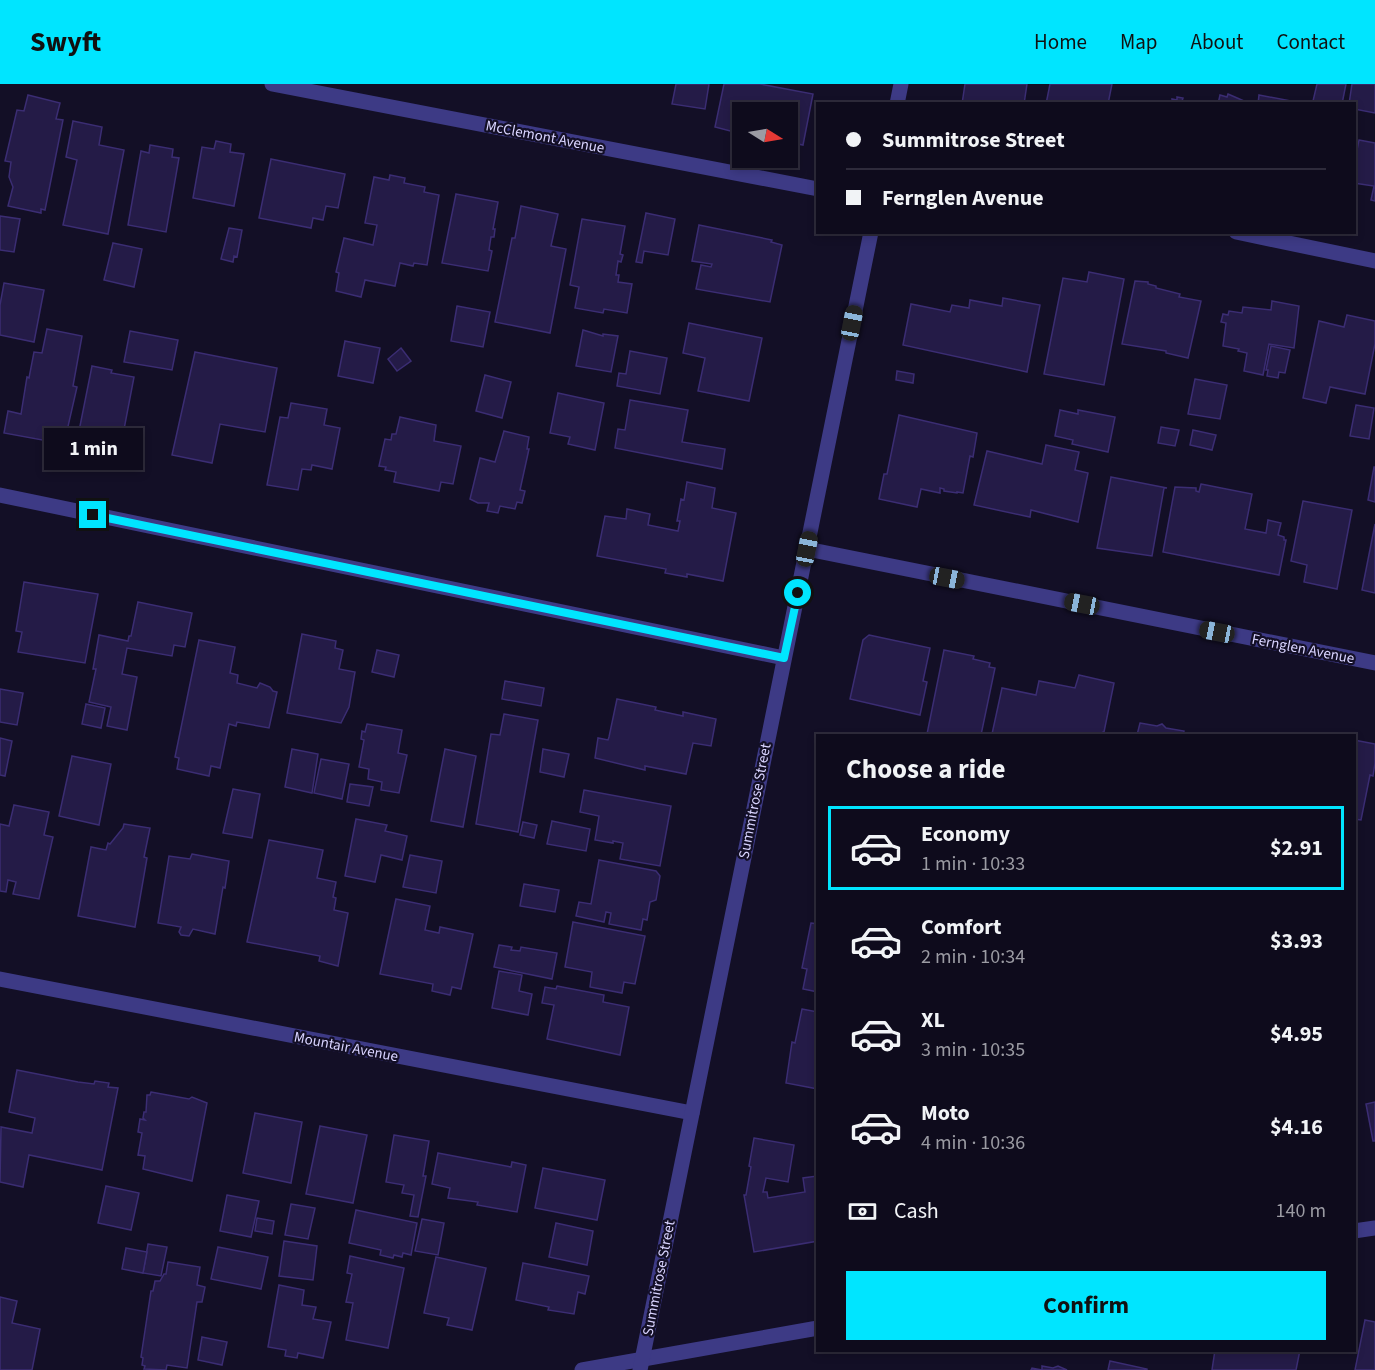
<!DOCTYPE html>
<html lang="en">
<head>
<meta charset="utf-8">
<style>
	body { margin:0; font-family:"Source Sans 3",sans-serif; background:#1c1929; color:#f1f3f6; height:100vh; display:flex; flex-direction:column; font-size:22px; white-space:nowrap }
	* { box-sizing:border-box; margin:0 }
	p { font-size:20px; color:#9b9ba3 }
	.icon { flex:none; width:33px; height:33px; fill:none; stroke:currentColor; stroke-width:2; stroke-linecap:round; stroke-linejoin:round }
	.map { position:relative; flex:1; overflow:hidden }
	.side { position:absolute; left:816px; top:650px; width:540px; height:618px; display:flex; flex-direction:column; background:#0e0b1c; border-radius:0px; box-shadow:0 3px 9px #0003,0 0 0 2px #2e2b3b }
	.side>* { flex:none }
	.hud { position:absolute; left:816px; top:18px; width:540px; height:132px; border-radius:0px; box-shadow:0 3px 9px #0003,0 0 0 2px #2e2b3b; display:grid; align-content:center; height:132px; padding:0 30px; background:#0e0b1c }
	.needle { width:39px; rotate:101deg }
	.controls { position:absolute; left:732px; top:18px; display:grid; gap:12px }
	.controls a { display:grid; place-items:center; width:66px; height:66px; border-radius:0px; background:#0e0b1c; box-shadow:0 3px 9px #0003,0 0 0 2px #2e2b3b; font-size:30px }
	.end { position:absolute; width:27px; height:27px; margin:-14px; border:8px solid #00e5ff; background:#111; box-shadow:0 0 0 3px #111 }
	.from { border-radius:50% }
	.bubble { position:absolute; height:42px; border-radius:0px; background:#0e0b1c; box-shadow:0 3px 9px #0003,0 0 0 2px #2e2b3b; font-size:20px; font-weight:700; line-height:42px; text-align:center }
	.car { position:absolute; width:18px; height:36px; margin:-18px -9px; border-radius:8px; box-shadow:0 0 4px 2px #0007; background:linear-gradient(#222 24%,#8ab4d8 0 40%,#222 0 76%,#8ab4d8 0 86%,#222 0) }
	.hud b { display:flex; align-items:center; gap:21px; height:57px; font-size:22px }
	.hud b+b { border-top:2px solid #2e2b3b }
	.hud i { width:15px; height:15px; background:#f1f3f6 }
	ul { padding:0; list-style:none }
	li { display:flex; align-items:center; gap:18px; height:84px; margin:0 12px 9px; padding:0 18px; border:3px solid transparent; border-radius:0px }
	li div { flex:1 }
	li b { display:block; font-size:22px }
	li em { font-style:normal; font-weight:700 }
	li.active { border-color:#00e5ff }
	li>.icon { width:54px; height:54px; stroke-width:1.5 }
	h2 { padding:0 30px; font-size:27px; line-height:72px }
	.pay { display:flex; align-items:center; gap:15px; height:66px; padding:0 30px; font-size:22px }
	.pay p { margin-inline-start:auto }
	.cta { display:flex; gap:12px; margin-top:auto; padding:12px 30px }
	.cta a { flex:1; height:69px; border-radius:0px; background:#00e5ff; color:#111; font-size:24px; font-weight:700; line-height:69px; text-align:center }
	header { display:flex; align-items:center; gap:36px; box-sizing:border-box; height:84px; padding:0 30px; background:#00e5ff; color:#111 }
	header strong { font-size:28px }
	nav { display:flex; gap:33px; margin-inline-start:auto; font-size:21px }
	.map>svg:first-child { display:block }
</style>
</head>
<body>
<header>
<strong>Swyft</strong>
<nav><a>Home</a><a>Map</a><a>About</a><a>Contact</a></nav>
</header>
<div class="map">
<svg width="1375" height="1286" viewBox="0 0 1375 1286">
	<rect width="100%" height="100%" fill="#130f26"/>
	<g fill="#241b47" stroke="#3b2d73" stroke-width="1.5">
		<polygon points="676,0 709,0 705,25 672,20"/>
		<polygon points="724,0 760,0 813,10 803,61 788,58 788,28 742,28 742,50 715,43"/>
		<polygon points="965,0 1027,0 1024,20 962,20"/>
		<polygon points="1050,0 1112,0 1108,20 1046,20"/>
		<polygon points="1317,0 1346,0 1342,20 1313,17"/>
		<polygon points="1352,0 1375,0 1375,29 1354,25 1354,20 1349,20"/>
		<polygon points="1228,10 1244,17 1243,20 1218,20 1220,11 1227,13"/>
		<polygon points="28,11 60,19 56,35 63,36 45,126 41,125 41,129 8,122 13,103 9,93 11,78 5,77 17,26 24,27"/>
		<polygon points="1259,11 1302,19 1302,20 1258,20"/>
		<polygon points="1177,13 1183,14 1182,17 1193,20 1172,20 1172,15 1177,16"/>
		<polygon points="73,37 102,43 99,61 124,66 108,150 63,141 77,76 66,73"/>
		<polygon points="1359,56 1375,59 1375,117 1371,116 1374,102 1354,99 1355,76"/>
		<polygon points="216,57 231,60 230,68 244,70 234,122 193,114 202,63 214,65"/>
		<polygon points="150,61 173,65 172,73 179,74 166,148 128,141 141,67 149,69"/>
		<polygon points="271,75 345,90 338,124 326,122 323,136 313,134 311,144 259,134"/>
		<polygon points="390,91 405,94 404,99 425,103 424,108 439,111 427,181 414,179 413,182 400,179 395,202 365,196 361,213 336,207 339,189 336,188 344,154 373,161 377,141 365,139 374,93 389,96"/>
		<polygon points="456,110 498,118 493,145 495,145 494,153 491,153 489,166 492,167 488,187 442,179"/>
		<polygon points="521,122 558,130 551,162 566,165 550,249 495,238 512,154 515,154"/>
		<polygon points="646,129 675,135 668,171 644,167 642,179 636,178"/>
		<polygon points="0,132 20,135 14,168 0,166"/>
		<polygon points="582,135 625,142 620,170 623,171 621,178 618,177 616,191 619,191 618,198 632,200 627,229 604,225 603,229 575,224 579,203 570,201"/>
		<polygon points="699,141 772,156 771,158 782,161 770,218 696,205 701,181 711,183 712,180 692,177"/>
		<polygon points="229,144 242,146 237,173 234,172 233,178 221,175"/>
		<polygon points="113,159 142,165 134,203 104,196"/>
		<polygon points="1089,188 1124,195 1104,301 1044,290 1063,194 1087,198"/>
		<polygon points="1135,197 1148,198 1148,200 1156,202 1156,204 1180,210 1179,213 1201,217 1188,274 1166,269 1166,267 1122,260"/>
		<polygon points="4,199 44,206 34,258 0,251 0,221"/>
		<polygon points="1003,214 1040,221 1027,288 903,261 911,220 950,228 952,221 969,224 970,216 1002,222"/>
		<polygon points="1272,217 1299,222 1294,264 1269,260 1263,291 1244,287 1247,269 1238,267 1239,265 1223,262 1226,239 1221,238 1223,230 1228,231 1229,227 1242,229 1243,223 1271,226"/>
		<polygon points="457,222 490,228 483,263 451,257"/>
		<polygon points="1347,231 1375,237 1375,260 1365,310 1330,303 1326,319 1303,314 1319,237 1344,243"/>
		<polygon points="689,239 762,254 749,317 698,307 705,274 683,269"/>
		<polygon points="47,245 82,252 73,302 77,303 64,360 4,349 8,327 21,330 27,293 29,294 34,268 42,269"/>
		<polygon points="583,246 603,252 603,250 618,252 611,288 576,282"/>
		<polygon points="130,247 178,256 172,286 124,278"/>
		<polygon points="345,257 380,264 373,299 338,292"/>
		<polygon points="1271,262 1290,266 1285,289 1279,288 1278,294 1267,292 1268,286 1266,286"/>
		<polygon points="401,264 411,277 397,287 388,275"/>
		<polygon points="630,267 667,274 660,310 617,302 619,289 626,290"/>
		<polygon points="195,268 277,284 265,348 220,340 212,379 172,371"/>
		<polygon points="92,282 112,286 111,289 134,293 121,361 123,362 121,371 76,362"/>
		<polygon points="897,287 914,290 913,299 896,296"/>
		<polygon points="485,291 511,298 502,334 476,327"/>
		<polygon points="1195,295 1227,301 1220,335 1188,330"/>
		<polygon points="558,309 604,319 595,366 568,360 570,353 550,349"/>
		<polygon points="630,316 688,326 682,358 725,365 722,385 615,364 618,345 625,346"/>
		<polygon points="291,319 327,325 324,341 340,344 332,385 312,381 311,386 302,385 298,406 267,401 280,333 288,334"/>
		<polygon points="1356,321 1374,324 1369,355 1350,352"/>
		<polygon points="1060,326 1078,330 1078,326 1115,333 1108,368 1072,360 1073,356 1055,352"/>
		<polygon points="899,331 977,349 973,373 970,372 963,409 957,408 957,409 944,407 944,405 940,404 940,409 921,405 917,423 879,415 884,390 887,390"/>
		<polygon points="400,333 436,341 434,357 461,362 453,400 441,398 439,407 394,398 396,388 385,386 386,383 379,382 385,355 391,356 392,350 396,350"/>
		<polygon points="1161,343 1179,346 1175,362 1158,359"/>
		<polygon points="1193,346 1216,351 1212,366 1190,361"/>
		<polygon points="504,347 529,353 527,365 529,365 520,406 525,407 522,419 517,418 515,425 500,422 498,429 487,427 489,419 478,419 470,415 480,374 495,378"/>
		<polygon points="1046,361 1079,368 1075,386 1088,389 1078,438 1031,426 1030,433 974,421 987,367 1042,380"/>
		<polygon points="1374,383 1375,383 1375,418 1368,416"/>
		<polygon points="1111,393 1167,404 1164,404 1152,472 1097,464"/>
		<polygon points="687,398 715,404 712,424 736,429 723,497 687,490 687,493 665,489 666,485 597,472 605,432 626,435 627,425 650,430 648,441 678,447 680,437 677,437 681,415 684,416"/>
		<polygon points="1201,400 1252,410 1245,445 1266,449 1268,436 1281,439 1278,451 1284,453 1284,456 1286,456 1279,491 1163,468 1175,403 1196,404 1196,407 1199,408"/>
		<polygon points="1303,417 1352,426 1337,505 1304,498 1307,481 1291,477"/>
		<polygon points="1375,440 1375,509 1362,506"/>
		<polygon points="24,498 98,510 85,579 18,568 22,548 16,547"/>
		<polygon points="138,518 192,529 185,563 174,561 172,572 127,564 122,590 137,593 127,646 107,642 111,623 89,618 96,585 93,585 99,551 128,557 129,552 131,552"/>
		<polygon points="302,550 336,557 335,564 343,566 339,585 355,588 349,623 341,639 287,629"/>
		<polygon points="869,551 930,564 923,597 927,598 920,631 850,615 863,556"/>
		<polygon points="199,556 235,563 230,589 238,591 237,599 257,604 260,599 270,603 273,607 277,608 269,644 237,638 236,642 229,640 220,684 211,682 209,692 177,685 179,674 175,673"/>
		<polygon points="377,566 399,571 394,593 372,588"/>
		<polygon points="944,566 974,572 973,575 990,579 989,583 995,584 981,651 927,650"/>
		<polygon points="1079,591 1114,599 1104,648 1103,648 1102,651 992,650 1002,604 1036,611 1039,597 1075,604"/>
		<polygon points="505,597 544,604 541,622 502,615"/>
		<polygon points="0,605 23,609 17,641 0,638"/>
		<polygon points="617,615 656,623 655,626 683,632 683,628 716,635 711,662 693,659 686,690 645,682 645,686 595,674 598,654 608,656 609,653"/>
		<polygon points="86,620 105,624 101,644 82,640"/>
		<polygon points="504,630 538,636 518,748 476,740 491,650 500,651"/>
		<polygon points="1140,639 1157,642 1162,640 1166,644 1184,647 1183,651 1137,651"/>
		<polygon points="367,640 402,646 398,669 407,671 399,709 381,706 382,698 368,695 369,685 359,683 364,656 361,655 362,647 365,648"/>
		<polygon points="0,654 12,657 5,692 0,691"/>
		<polygon points="1354,656 1375,660 1375,679 1373,692 1370,691 1361,736 1354,735"/>
		<polygon points="292,665 318,670 312,709 285,703"/>
		<polygon points="445,665 476,672 463,743 431,737"/>
		<polygon points="543,665 569,670 564,693 540,688"/>
		<polygon points="72,672 111,680 99,741 59,732"/>
		<polygon points="321,675 349,680 342,715 314,709"/>
		<polygon points="350,700 373,703 369,722 347,718"/>
		<polygon points="233,705 260,710 252,754 223,749"/>
		<polygon points="584,706 671,722 660,782 620,775 623,759 613,757 613,759 595,756 599,732 580,728"/>
		<polygon points="14,721 49,728 44,751 53,753 39,815 13,810 16,798 8,796 6,808 0,807 0,740 9,742"/>
		<polygon points="356,735 387,741 385,747 407,752 402,776 381,771 375,798 345,792"/>
		<polygon points="552,737 590,745 586,767 547,760"/>
		<polygon points="523,738 537,741 534,754 520,751"/>
		<polygon points="124,740 150,744 144,773 147,774 135,843 78,832 91,763 106,766 108,759 110,760 123,744"/>
		<polygon points="269,756 323,766 317,794 336,798 333,813 336,814 334,826 348,829 338,882 319,877 320,872 247,858"/>
		<polygon points="192,770 229,777 225,804 223,803 215,850 193,845 189,852 181,851 179,848 181,843 158,839 169,772 190,775"/>
		<polygon points="410,771 442,777 436,809 403,803"/>
		<polygon points="599,776 656,787 660,792 656,816 650,818 647,836 643,835 641,846 609,840 611,829 606,828 604,838 576,832 579,818 591,820"/>
		<polygon points="524,800 559,806 555,828 520,822"/>
		<polygon points="396,815 430,822 425,846 439,849 440,843 473,850 461,905 452,903 450,911 432,907 433,900 380,890"/>
		<polygon points="573,838 645,852 635,900 624,898 622,909 590,903 592,888 565,883"/>
		<polygon points="811,839 818,840 818,908 803,905 807,885 802,884"/>
		<polygon points="499,861 512,863 511,866 520,867 521,863 557,869 552,895 494,883"/>
		<polygon points="499,887 522,891 519,907 532,910 528,931 492,924"/>
		<polygon points="557,902 604,911 603,918 629,923 620,971 547,955 554,921 542,919 545,903 556,905"/>
		<polygon points="802,925 818,928 818,1005 786,999 792,958 795,959"/>
		<polygon points="17,986 78,998 94,1000 95,997 109,999 108,1003 118,1004 102,1086 29,1071 23,1103 0,1098 1,1043 32,1049 35,1034 9,1028"/>
		<polygon points="151,1008 189,1015 192,1013 207,1019 192,1097 143,1085 145,1072 138,1071 142,1049 138,1048 140,1035 145,1036 143,1034 144,1028 146,1028 147,1011 150,1011"/>
		<polygon points="1375,1018 1375,1057 1373,1057 1366,1020"/>
		<polygon points="255,1029 302,1038 291,1099 243,1089"/>
		<polygon points="320,1042 367,1051 353,1119 306,1110"/>
		<polygon points="394,1051 429,1057 423,1092 426,1092 418,1133 410,1132 414,1111 402,1109 404,1101 386,1098"/>
		<polygon points="754,1054 794,1061 788,1098 766,1094 763,1108 767,1108 768,1114 805,1108 803,1094 817,1092 818,1157 754,1168 744,1111 746,1111 751,1083 749,1082"/>
		<polygon points="438,1069 511,1083 512,1078 526,1081 517,1128 477,1121 478,1118 448,1114 450,1104 432,1100"/>
		<polygon points="543,1084 605,1096 597,1136 535,1124"/>
		<polygon points="106,1102 139,1109 131,1146 98,1139"/>
		<polygon points="227,1111 259,1117 251,1153 220,1147"/>
		<polygon points="291,1120 315,1124 308,1155 285,1151"/>
		<polygon points="356,1126 417,1139 411,1171 403,1169 402,1173 394,1171 393,1174 380,1171 381,1166 349,1159"/>
		<polygon points="257,1134 274,1137 272,1150 255,1147"/>
		<polygon points="422,1135 444,1139 438,1171 415,1167"/>
		<polygon points="556,1139 593,1147 587,1181 549,1173"/>
		<polygon points="284,1157 317,1162 313,1196 279,1192"/>
		<polygon points="148,1160 167,1163 161,1192 143,1189"/>
		<polygon points="218,1163 268,1173 261,1205 211,1195"/>
		<polygon points="126,1164 147,1168 143,1189 122,1185"/>
		<polygon points="350,1172 404,1184 388,1264 346,1256 353,1219 346,1218 352,1190 347,1189"/>
		<polygon points="436,1173 486,1184 472,1246 447,1241 449,1234 424,1229"/>
		<polygon points="168,1178 200,1183 197,1201 205,1203 202,1218 197,1218 187,1284 167,1281 166,1286 144,1285 145,1282 142,1281 143,1274 141,1273 151,1207 153,1207 155,1197 160,1197 164,1190 166,1190"/>
		<polygon points="523,1179 589,1192 585,1210 578,1208 574,1230 548,1226 549,1223 516,1216"/>
		<polygon points="279,1201 304,1206 302,1221 316,1223 313,1235 331,1238 323,1274 298,1269 297,1274 285,1272 286,1266 268,1263"/>
		<polygon points="0,1213 17,1217 12,1239 40,1245 32,1286 0,1286"/>
		<polygon points="1365,1236 1375,1238 1375,1286 1355,1286"/>
		<polygon points="202,1253 227,1258 222,1281 198,1276"/>
		<polygon points="1215,1266 1300,1266 1296,1286 1212,1286"/>
		<polygon points="1110,1277 1147,1285 1147,1286 1108,1286"/>
		<polygon points="1042,1282 1053,1284 1058,1282 1067,1286 1031,1286 1032,1284 1042,1286"/>
	</g>
	<g fill="none" stroke-linecap="round" stroke-linejoin="round">
		<g stroke="#3d3a85" stroke-width="15">
			<polyline points="272,0 818,105"/>
			<polyline points="897,20 901,0"/>
			<polyline points="1236,148 1375,177"/>
			<polyline points="0,411 784,574"/>
			<polyline points="807,465 1375,579"/>
			<polyline points="0,895 692,1029"/>
			<polyline points="1354,1147 1375,1144"/>
			<polyline points="582,1286 818,1244"/>
			<polyline points="640,1286 871,148"/>
		</g>
	</g>
	<g fill="none" stroke-linecap="round" stroke-linejoin="round">
		<polyline stroke="#00e5ff" stroke-width="8" points="93,431 784,574 798,509"/>
	</g>
	<g text-anchor="middle" dominant-baseline="central" stroke-width="4.5" stroke-linejoin="round" paint-order="stroke">
		<g font-size="15" fill="#d9d4ff" stroke="#130f26">
			<text transform="translate(545 53) rotate(11)">McClemont Avenue</text>
			<text transform="translate(1303 565) rotate(11)">Fernglen Avenue</text>
			<text transform="translate(755 717) rotate(-79)">Summitrose Street</text>
			<text transform="translate(346 963) rotate(11)">Mountair Avenue</text>
			<text transform="translate(659 1194) rotate(-79)">Summitrose Street</text>
		</g>
	</g>
</svg>
<div class="controls">
<a><svg class="needle" viewBox="-14 -14 28 28"><path d="M0-13l5 13h-10z" fill="#e53935"/><path d="M0 13l5-13h-10z" fill="#9b9ba3"/></svg></a>
</div>
<i class="end from" style="left:798px;top:509px"></i>
<i class="end" style="left:93px;top:431px"></i>
<div class="bubble" style="left:44px;top:344px;width:99px">1 min</div>
<i class="car" style="left:852px;top:239px;rotate:11deg"></i>
<i class="car" style="left:807px;top:465px;rotate:11deg"></i>
<i class="car" style="left:947px;top:494px;rotate:101deg"></i>
<i class="car" style="left:1082px;top:520px;rotate:281deg"></i>
<i class="car" style="left:1217px;top:548px;rotate:281deg"></i>
<div class="hud">
<b><i class="from"></i>Summitrose Street</b>
<b><i></i>Fernglen Avenue</b>
</div>
<section class="side">
<h2>Choose a ride</h2>
<ul>
<li class="active"><svg class="icon" aria-label="car" viewBox="0 0 24 24"><path d="M5 17H2v-5l4-1 3-4h7l3 4 3 1v5h-3M9 17h6M6 11h13"/><circle cx="7" cy="17" r="2"/><circle cx="17" cy="17" r="2"/></svg><div><b>Economy</b><p>1 min · 10:33</p></div><em>$2.91</em></li>
<li><svg class="icon" aria-label="car" viewBox="0 0 24 24"><path d="M5 17H2v-5l4-1 3-4h7l3 4 3 1v5h-3M9 17h6M6 11h13"/><circle cx="7" cy="17" r="2"/><circle cx="17" cy="17" r="2"/></svg><div><b>Comfort</b><p>2 min · 10:34</p></div><em>$3.93</em></li>
<li><svg class="icon" aria-label="car" viewBox="0 0 24 24"><path d="M5 17H2v-5l4-1 3-4h7l3 4 3 1v5h-3M9 17h6M6 11h13"/><circle cx="7" cy="17" r="2"/><circle cx="17" cy="17" r="2"/></svg><div><b>XL</b><p>3 min · 10:35</p></div><em>$4.95</em></li>
<li><svg class="icon" aria-label="car" viewBox="0 0 24 24"><path d="M5 17H2v-5l4-1 3-4h7l3 4 3 1v5h-3M9 17h6M6 11h13"/><circle cx="7" cy="17" r="2"/><circle cx="17" cy="17" r="2"/></svg><div><b>Moto</b><p>4 min · 10:36</p></div><em>$4.16</em></li>
</ul>
<div class="pay"><svg class="icon" aria-label="cash" viewBox="0 0 24 24"><path d="M3 7h18v10H3z"/><circle cx="12" cy="12" r="2"/></svg>Cash<p>140 m</p></div>
<div class="cta"><a>Confirm</a></div>
</section>
</div>
</body>
</html>
